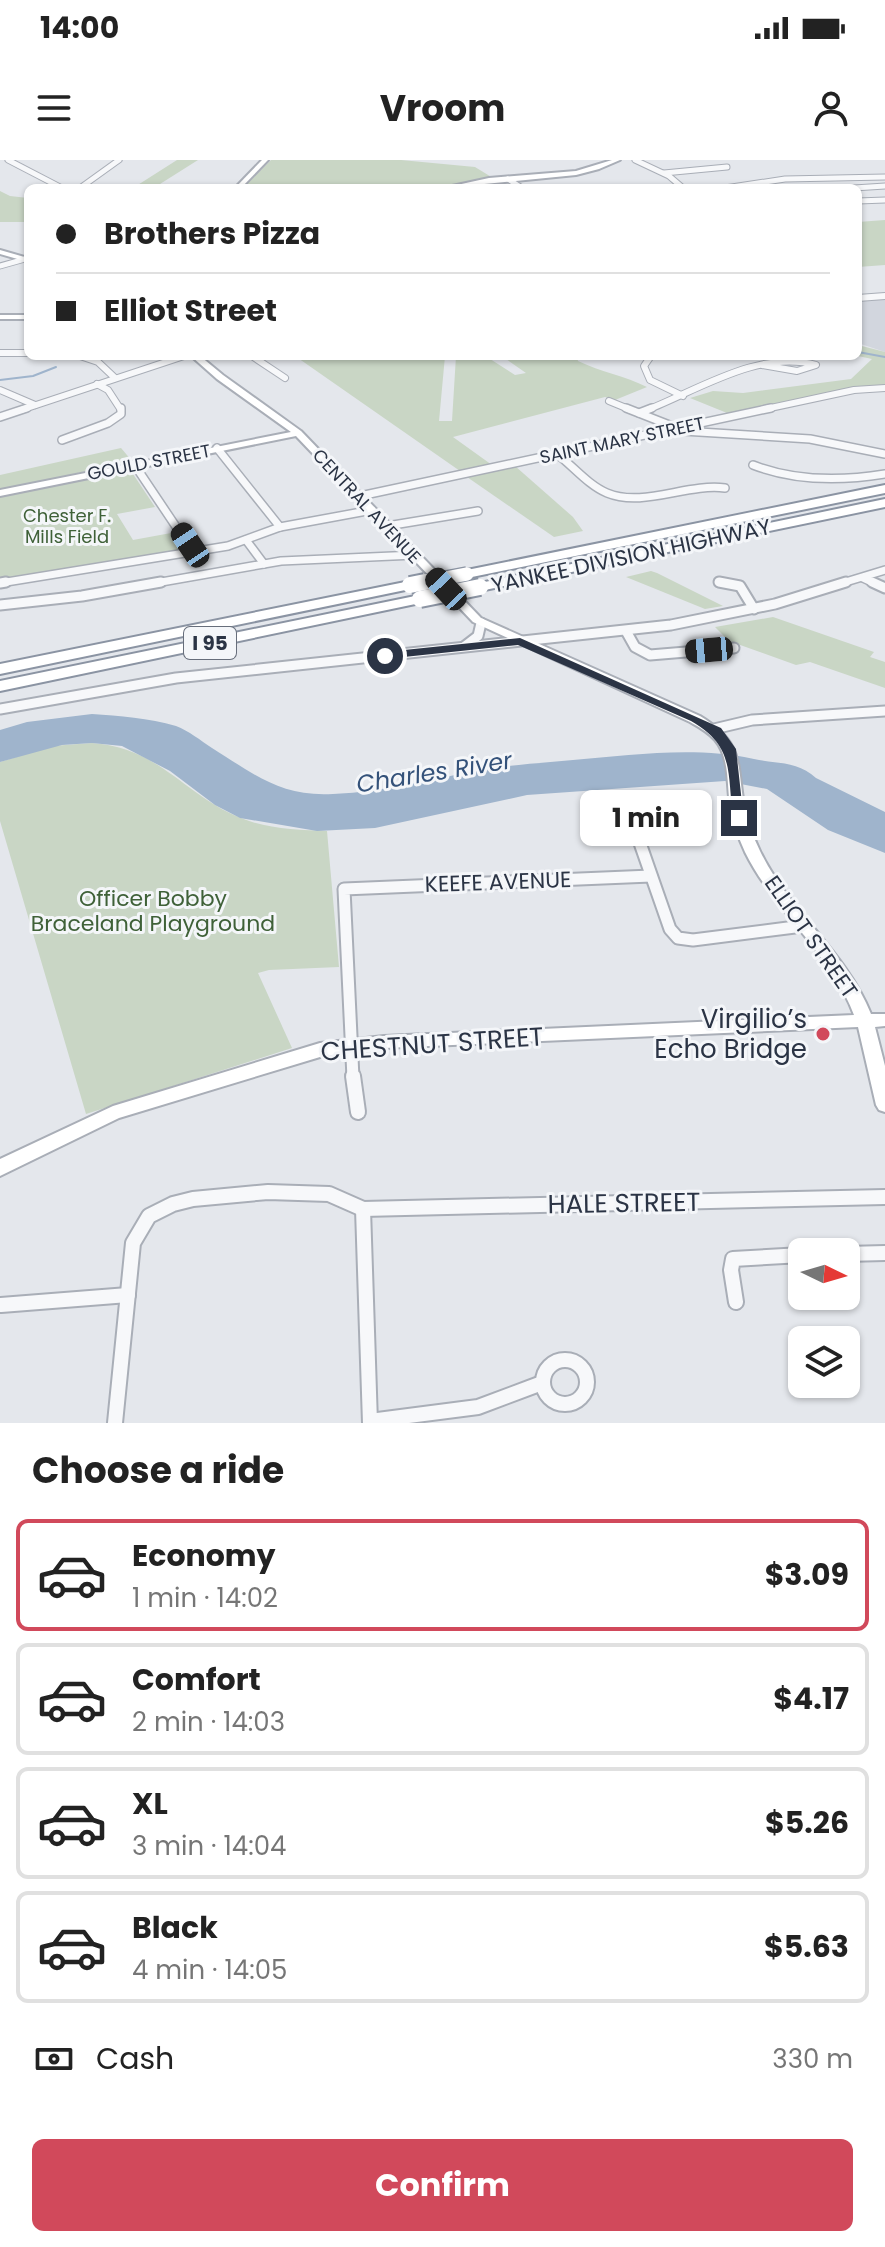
<!DOCTYPE html>
<html lang="en">
<head>
<meta charset="utf-8">
<style>
	body { margin:0; font-family:Poppins,sans-serif; background:#f2f2f2; color:#222; height:100vh; display:flex; flex-direction:column; font-size:30px; white-space:nowrap }
	* { box-sizing:border-box; margin:0 }
	p { font-size:26px; color:#767676 }
	.icon { flex:none; width:44px; height:44px; fill:none; stroke:currentColor; stroke-width:2; stroke-linecap:round; stroke-linejoin:round }
	.map { position:relative; height:1263px; overflow:hidden }
	.panel { display:flex; flex-direction:column; background:#fff; flex:1 }
	.panel>* { flex:none }
	.guide { position:absolute; left:24px; top:24px; width:838px; height:176px; border-radius:12px; box-shadow:0 2px 6px #0004; display:grid; align-content:center; height:176px; padding:0 32px; background:#fff }
	.needle { width:52px; rotate:95deg }
	.controls { position:absolute; left:788px; top:1078px; display:grid; gap:16px }
	.controls a { display:grid; place-items:center; width:72px; height:72px; border-radius:12px; background:#fff; box-shadow:0 2px 6px #0004; font-size:40px }
	.end { position:absolute; width:36px; height:36px; margin:-18px; border:10px solid #2b3445; background:#fff; box-shadow:0 0 0 4px #fff }
	.from { border-radius:50% }
	.bubble { position:absolute; height:56px; border-radius:12px; background:#fff; box-shadow:0 2px 6px #0004; font-size:26px; font-weight:700; line-height:56px; text-align:center }
	.car { position:absolute; width:24px; height:48px; margin:-24px -12px; border-radius:10px; box-shadow:0 0 6px 2px #0007; background:linear-gradient(#222 24%,#8ab4d8 0 40%,#222 0 76%,#8ab4d8 0 86%,#222 0) }
	.guide b { display:flex; align-items:center; gap:28px; height:76px; font-size:30px }
	.guide b+b { border-top:2px solid #e0e0e0 }
	.guide i { width:20px; height:20px; background:#222 }
	ul { padding:0; list-style:none }
	li { display:flex; align-items:center; gap:24px; height:112px; margin:0 16px 12px; padding:0 16px; border:4px solid #e0e0e0; border-radius:12px }
	li div { flex:1 }
	li b { display:block; font-size:30px }
	li em { font-style:normal; font-weight:700 }
	li.current { border-color:#d1495b }
	li>.icon { width:72px; height:72px; stroke-width:1.5 }
	h2 { padding:0 32px; font-size:36px; line-height:96px }
	.pay { display:flex; align-items:center; gap:20px; height:88px; padding:0 32px; font-size:30px }
	.pay p { margin-inline-start:auto }
	.button { display:flex; gap:16px; margin-top:auto; padding:16px 32px }
	.button a { flex:1; height:92px; border-radius:12px; background:#d1495b; color:#fff; font-size:32px; font-weight:700; line-height:92px; text-align:center }
	.status { display:flex; justify-content:space-between; align-items:center; height:56px; padding:0 40px; background:#fff; direction:ltr }
	.status svg { height:22px; fill:currentColor }
	header { display:flex; justify-content:space-between; align-items:center; height:104px; padding:0 32px; background:#fff; font-size:36px; font-weight:700 }
	.map>svg:first-child { display:block }
</style>
</head>
<body>
<div class="status"><b>14:00</b><svg viewBox="0 0 49 12"><path d="M0 12V9h3v3zM5 12V6h3v6zM10 12V3h3v9zM15 12V0h3v12zM26 1h20v11H26zM47 4h2v5h-2z"/></svg></div>
<header><svg class="icon" aria-label="menu" viewBox="0 0 24 24"><path d="M4 6h16M4 12h16M4 18h16"/></svg>Vroom<svg class="icon" aria-label="person" viewBox="0 0 24 24"><circle cx="12" cy="8" r="4"/><path d="M4 21q1-7 8-7t8 7"/></svg></header>
<div class="map">
<svg width="885" height="1263" viewBox="0 0 885 1263">
	<rect width="100%" height="100%" fill="#e4e7ec"/>
	<polygon fill="#d2d6de" points="885,138 885,192 858,183 858,140"/>
	<g fill="#c9d6c5">
		<polygon points="177,0 198,0 160,24 159,28 133,28"/>
		<polygon points="271,0 401,0 475,7 493,18 439,28 243,28"/>
		<polygon points="0,31 10,36 28,38 28,62 0,62"/>
		<polygon points="885,60 885,105 858,107 858,62"/>
		<polygon points="858,185 885,192 885,227 857,227 727,253 690,238 713,231 743,233 851,219 872,199 858,196"/>
		<path d="M 295,196 L 445,196 L 439,261 L 452,261 L 456,196 L 487,197 L 515,215 L 526,213 L 506,199 L 511,196 L 577,196 L 578,201 C 601,212 625,216 647,227 L 615,240 L 605,237 L 453,277 L 492,305 L 460,311 Z"/>
		<polygon points="121,288 132,301 0,330 0,315"/>
		<polygon points="515,306 573,357 583,371 554,377 467,317"/>
		<polygon points="122,309 131,311 155,347 117,354 133,380 171,373 181,387 180,390 0,420 0,337"/>
		<polygon points="651,411 657,413 723,446 705,449 626,417"/>
		<polygon points="773,457 874,492 870,497 885,502 885,528 810,502 796,505 729,481 715,467"/>
		<path d="M 92,583 C 159,587 185,636 241,658 C 267,669 299,670 327,671 L 339,807 L 269,810 L 258,813 L 292,888 L 86,954 L 0,661 L 0,602 L 52,586 Z"/>
	</g>
	<path fill="#9fb4cc" d="M 92,554 C 119,556 149,558 176,566 C 189,571 200,580 212,588 C 254,614 280,637 333,634 C 386,632 437,617 489,609 C 516,604 545,603 573,600 C 632,595 695,586 754,599 C 777,604 798,601 816,618 L 885,652 L 885,693 L 828,670 L 767,629 L 725,621 L 527,635 L 375,668 L 317,671 L 240,658 L 215,645 L 170,611 L 122,586 L 92,583 L 62,585 L 0,602 L 0,570 L 27,562 Z"/>
	<g fill="none" stroke-linecap="round" stroke-linejoin="round">
		<g stroke="#9fb4cc" stroke-width="2">
			<polyline points="858,192 885,197"/>
			<polyline points="0,220 33,216 56,207"/>
		</g>
		<defs>
			<g id="street-far5">
				<polyline points="8,0 62,28"/>
				<polyline points="635,0 669,16 683,28"/>
				<polyline points="664,13 727,7"/>
				<polyline points="508,19 522,28"/>
				<polyline points="80,28 119,0"/>
				<polyline points="618,28 623,28"/>
				<polyline points="725,28 785,19 885,17"/>
				<polyline points="854,28 885,26"/>
				<polyline points="858,41 885,40"/>
				<polyline points="0,106 25,99"/>
			</g>
			<g id="street-far4">
				<polyline points="858,138 885,136"/>
				<polyline points="0,193 28,193"/>
				<polyline points="80,196 98,202 115,218"/>
				<polyline points="252,196 285,218"/>
				<polyline points="651,196 644,206 650,220 683,236"/>
				<polyline points="97,224 108,230 121,250"/>
				<polyline points="0,230 35,245"/>
				<polyline points="609,241 631,250"/>
				<polyline points="21,250 184,196"/>
				<path d="M 647,250 C 698,230 760,189 816,205 L 797,211 L 762,205"/>
				<polyline points="761,250 854,230 885,228"/>
			</g>
			<g id="street-far3">
				<polyline points="626,248 677,268"/>
				<polyline points="639,253 652,248"/>
				<polyline points="0,257 27,248"/>
				<polyline points="683,271 810,279 885,294"/>
				<polyline points="62,280 108,263 121,254 121,248"/>
				<polyline points="217,288 280,367"/>
				<path d="M 557,294 C 573,306 588,325 607,333 C 643,348 687,323 725,328"/>
				<polyline points="134,304 193,392"/>
				<path d="M 753,305 C 794,321 842,321 885,314"/>
				<polyline points="360,336 771,248"/>
				<polyline points="387,366 478,351"/>
				<polyline points="246,380 264,404"/>
				<polyline points="863,418 876,424"/>
				<polyline points="719,422 730,424"/>
				<polyline points="0,423 228,386 280,367 372,350"/>
				<polyline points="150,424 281,401 415,395"/>
				<polyline points="839,424 885,410"/>
			</g>
			<g id="street-far2">
				<polyline points="719,422 740,426 754,449"/>
				<polyline points="872,422 885,428"/>
				<polyline points="0,423 6,422"/>
				<polyline points="0,445 82,436 161,422"/>
				<polyline points="626,471 635,487 650,495 734,488"/>
				<polyline points="465,486 478,476 481,463"/>
				<polyline points="0,549 176,518 671,465 775,444 846,422"/>
				<polyline points="714,569 752,560 885,551"/>
			</g>
			<g id="street-far1">
				<polyline points="633,663 670,769 678,778 693,780 803,766"/>
				<polyline points="353,918 344,729 651,716"/>
			</g>
			<g id="street">
				<polyline points="353,916 358,952"/>
				<polyline points="363,1049 885,1037"/>
				<polyline points="363,1049 370,1263"/>
				<polyline points="846,1094 885,1093"/>
				<polyline points="736,1142 731,1110 733,1099 802,1095"/>
				<polyline points="1,1145 128,1135"/>
				<circle cx="565" cy="1222" r="22"/>
				<polyline points="370,1261 478,1247 542,1223"/>
				<polyline points="115,1263 133,1083 149,1056 173,1044 193,1039 268,1032 329,1034 363,1049"/>
			</g>
			<g id="secondary">
				<polygon points="262,0 268,0 241,28 235,28"/>
				<polygon points="612,0 620,0 599,9 576,15 443,28 489,18 576,11"/>
				<polygon points="0,90 28,98 28,102 0,94"/>
				<rect x="0" y="155" width="28" height="4"/>
				<path d="M 191,196 L 200,196 L 223,215 L 301,271 L 481,458 L 700,556 C 746,584 736,605 745,651 C 748,665 754,678 760,691 C 789,751 846,792 871,854 L 885,854 L 885,866 L 875,867 L 885,906 L 885,952 L 879,950 L 876,945 L 858,867 L 384,888 L 320,897 L 119,958 L 0,1016 L 0,999 L 113,946 L 320,883 L 384,876 L 854,855 C 831,793 774,751 745,692 C 739,679 734,665 731,651 C 726,628 731,599 715,580 C 708,572 699,567 690,562 L 473,462 L 296,276 L 0,336 L 0,330 L 291,272 L 217,219 Z"/>
			</g>
			<g id="highway">
				<polygon points="885,325 885,333 467,418 460,414 467,410"/>
				<polygon points="885,339 885,347 480,431 473,427 480,423"/>
				<polygon points="410,421 417,425 415,428 0,514 0,504"/>
				<polygon points="420,435 425,436 425,442 0,531 0,521"/>
			</g>
		</defs>
		<use href="#street-far5" stroke="#a9aeb7" stroke-width="7"/>
		<use href="#street-far4" stroke="#a9aeb7" stroke-width="8"/>
		<use href="#street-far3" stroke="#a9aeb7" stroke-width="10"/>
		<use href="#street-far2" stroke="#a9aeb7" stroke-width="13"/>
		<use href="#street-far1" stroke="#a9aeb7" stroke-width="15"/>
		<use href="#street" stroke="#a9aeb7" stroke-width="18"/>
		<use href="#secondary" stroke="#a9aeb7" stroke-width="4"/>
		<use href="#highway" stroke="#8b94a3" stroke-width="4"/>
		<use href="#street-far5" stroke="#f7f8fa" stroke-width="5"/>
		<use href="#street-far4" stroke="#f7f8fa" stroke-width="6"/>
		<use href="#street-far3" stroke="#f7f8fa" stroke-width="7"/>
		<use href="#street-far2" stroke="#f7f8fa" stroke-width="9"/>
		<use href="#street-far1" stroke="#f7f8fa" stroke-width="11"/>
		<use href="#street" stroke="#f7f8fa" stroke-width="14"/>
		<use href="#secondary" fill="#fff" fill-rule="evenodd"/>
		<use href="#highway" fill="#fff" fill-rule="evenodd"/>
		<defs>
			<polyline id="highway-bridge-far1" points="415,424 467,414"/>
			<g id="highway-bridge">
				<polyline points="410,425 425,422"/>
				<polyline points="420,439 480,427"/>
			</g>
		</defs>
		<use href="#highway-bridge-far1" stroke="#8b94a3" stroke-width="16" stroke-linecap="butt"/>
		<use href="#highway-bridge" stroke="#8b94a3" stroke-width="20" stroke-linecap="butt"/>
		<use href="#highway-bridge-far1" stroke="#fff" stroke-width="13"/>
		<use href="#highway-bridge" stroke="#fff" stroke-width="16"/>
	</g>
	<path fill="#2b3445" d="M 520,478 L 721,568 L 736,589 L 744,661 L 733,658 C 727,612 735,586 691,561 L 518,485 L 385,499 L 380,496 L 385,492 Z"/>
	<circle fill="#d1495b" stroke="#f4f6f9" stroke-width="3" cx="823" cy="874" r="8"/>
	<g text-anchor="middle" dominant-baseline="central" stroke-width="6" stroke-linejoin="round" paint-order="stroke">
		<g font-size="18" fill="#2b3445" stroke="#f4f6f9">
			<text transform="translate(622 280) rotate(-12)">SAINT MARY STREET</text>
			<text transform="translate(149 302) rotate(-11)">GOULD STREET</text>
			<text transform="translate(367 346) rotate(47)">CENTRAL AVENUE</text>
		</g>
		<g font-size="18" fill="#3f6138" stroke="#f4f6f9">
			<text x="67" y="355">Chester F.<tspan x="67" dy="21">Mills Field</tspan></text>
		</g>
		<rect fill="#f4f6f9" stroke="#676e7b" stroke-width="2" x="184" y="467" width="52" height="32" rx="6"/>
		<g font-size="20" font-weight="bold" fill="#2b3445">
			<text x="210" y="483">I 95</text>
		</g>
		<g font-size="22" fill="#2b3445" stroke="#f4f6f9">
			<text transform="translate(631 396) rotate(-12)">YANKEE DIVISION HIGHWAY</text>
			<text transform="translate(498 722) rotate(-2)">KEEFE AVENUE</text>
			<text transform="translate(811 777) rotate(55)">ELLIOT STREET</text>
		</g>
		<g font-size="22" fill="#3f6138" stroke="#f4f6f9">
			<text x="153" y="738">Officer Bobby<tspan x="153" dy="25">Braceland Playground</tspan></text>
		</g>
		<g font-size="24" font-style="italic" fill="#34527a" stroke="#f4f6f9">
			<text transform="translate(434 612) rotate(-9)">Charles River</text>
		</g>
		<g font-size="26" fill="#2b3445" stroke="#f4f6f9" text-anchor="end">
			<text x="807" y="859">Virgilio’s<tspan x="807" dy="30">Echo Bridge</tspan></text>
		</g>
		<g font-size="26" fill="#2b3445" stroke="#f4f6f9">
			<text transform="translate(432 884) rotate(-4)">CHESTNUT STREET</text>
			<text transform="translate(624 1043) rotate(-1)">HALE STREET</text>
		</g>
	</g>
</svg>
<div class="controls">
<a><svg class="needle" viewBox="-14 -14 28 28"><path d="M0-13l5 13h-10z" fill="#e53935"/><path d="M0 13l5-13h-10z" fill="#767676"/></svg></a>
<a><svg class="icon" aria-label="layers" viewBox="0 0 24 24"><path d="M12 4l9 5-9 5-9-5zM3 14l9 5 9-5"/></svg></a>
</div>
<i class="end from" style="left:385px;top:496px"></i>
<i class="end" style="left:739px;top:658px"></i>
<div class="bubble" style="left:580px;top:630px;width:132px">1 min</div>
<i class="car" style="left:190px;top:385px;rotate:326deg"></i>
<i class="car" style="left:446px;top:429px;rotate:317deg"></i>
<i class="car" style="left:709px;top:490px;rotate:265deg"></i>
<div class="guide">
<b><i class="from"></i>Brothers Pizza</b>
<b><i></i>Elliot Street</b>
</div>
</div>
<section class="panel">
<h2>Choose a ride</h2>
<ul>
<li class="current"><svg class="icon" aria-label="car" viewBox="0 0 24 24"><path d="M5 17H2v-5l4-1 3-4h7l3 4 3 1v5h-3M9 17h6M6 11h13"/><circle cx="7" cy="17" r="2"/><circle cx="17" cy="17" r="2"/></svg><div><b>Economy</b><p>1 min · 14:02</p></div><em>$3.09</em></li>
<li><svg class="icon" aria-label="car" viewBox="0 0 24 24"><path d="M5 17H2v-5l4-1 3-4h7l3 4 3 1v5h-3M9 17h6M6 11h13"/><circle cx="7" cy="17" r="2"/><circle cx="17" cy="17" r="2"/></svg><div><b>Comfort</b><p>2 min · 14:03</p></div><em>$4.17</em></li>
<li><svg class="icon" aria-label="car" viewBox="0 0 24 24"><path d="M5 17H2v-5l4-1 3-4h7l3 4 3 1v5h-3M9 17h6M6 11h13"/><circle cx="7" cy="17" r="2"/><circle cx="17" cy="17" r="2"/></svg><div><b>XL</b><p>3 min · 14:04</p></div><em>$5.26</em></li>
<li><svg class="icon" aria-label="car" viewBox="0 0 24 24"><path d="M5 17H2v-5l4-1 3-4h7l3 4 3 1v5h-3M9 17h6M6 11h13"/><circle cx="7" cy="17" r="2"/><circle cx="17" cy="17" r="2"/></svg><div><b>Black</b><p>4 min · 14:05</p></div><em>$5.63</em></li>
</ul>
<div class="pay"><svg class="icon" aria-label="cash" viewBox="0 0 24 24"><path d="M3 7h18v10H3z"/><circle cx="12" cy="12" r="2"/></svg>Cash<p>330 m</p></div>
<div class="button"><a>Confirm</a></div>
</section>
</body>
</html>
